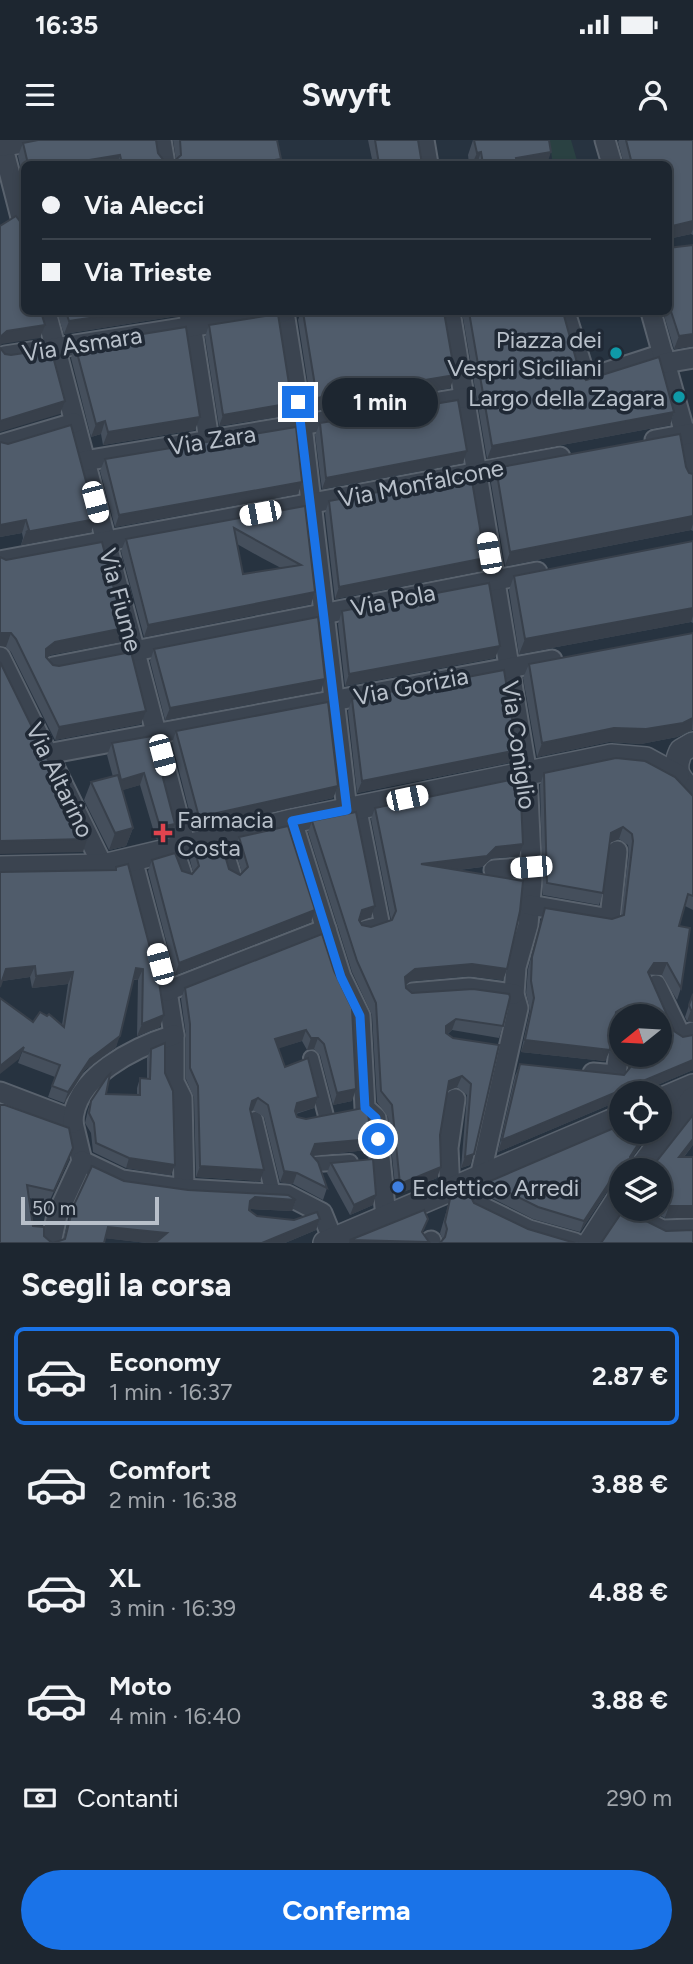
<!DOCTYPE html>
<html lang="it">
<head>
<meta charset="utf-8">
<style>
	body { margin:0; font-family:Figtree,sans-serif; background:#2a323c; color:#f1f3f6; height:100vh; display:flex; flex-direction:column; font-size:26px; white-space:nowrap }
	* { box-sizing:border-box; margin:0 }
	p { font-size:23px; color:#a0a5ab }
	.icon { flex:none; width:38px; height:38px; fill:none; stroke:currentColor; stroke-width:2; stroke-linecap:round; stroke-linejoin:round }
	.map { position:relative; height:1103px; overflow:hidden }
	.details { display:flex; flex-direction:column; background:#1d2630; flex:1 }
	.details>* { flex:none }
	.guide { position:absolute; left:21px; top:21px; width:651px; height:154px; border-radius:10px; box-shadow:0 4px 10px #0003,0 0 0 2px #3b434c; display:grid; align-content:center; height:154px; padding:0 21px; background:#1d2630 }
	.needle { width:46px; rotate:252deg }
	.controls { position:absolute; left:609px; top:864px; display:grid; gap:14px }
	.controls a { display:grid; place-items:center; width:63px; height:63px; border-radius:50%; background:#1d2630; box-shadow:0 4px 10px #0003,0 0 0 2px #3b434c; font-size:35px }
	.scale { position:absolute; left:21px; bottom:18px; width:138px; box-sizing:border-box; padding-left:7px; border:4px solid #b8c0ca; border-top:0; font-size:19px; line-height:24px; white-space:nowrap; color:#b8c0ca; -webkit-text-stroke:5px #202935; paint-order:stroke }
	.end { position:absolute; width:32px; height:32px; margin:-16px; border:9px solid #1a73e8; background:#fff; box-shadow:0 0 0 4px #fff }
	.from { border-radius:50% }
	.bubble { position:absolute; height:49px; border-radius:24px; background:#1d2630; box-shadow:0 4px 10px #0003,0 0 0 2px #3b434c; font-size:23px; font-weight:700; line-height:49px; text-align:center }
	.car { position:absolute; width:21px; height:42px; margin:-21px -10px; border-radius:9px; box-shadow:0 0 5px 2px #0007; background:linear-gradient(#fff 24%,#345 0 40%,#fff 0 76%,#345 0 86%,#fff 0) }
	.guide b { display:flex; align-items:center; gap:24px; height:66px; font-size:26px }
	.guide b+b { border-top:2px solid #3b434c }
	.guide i { width:18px; height:18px; background:#f1f3f6 }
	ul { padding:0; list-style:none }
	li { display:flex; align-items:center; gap:21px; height:98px; margin:0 14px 10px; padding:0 7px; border:4px solid transparent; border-radius:10px }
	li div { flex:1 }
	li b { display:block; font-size:26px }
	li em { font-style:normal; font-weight:700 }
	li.current { border-color:#1a73e8 }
	li>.icon { width:63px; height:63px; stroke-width:1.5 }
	h2 { padding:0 21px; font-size:32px; line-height:84px }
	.pay { display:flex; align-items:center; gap:18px; height:77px; padding:0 21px; font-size:26px }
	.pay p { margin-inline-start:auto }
	.action { display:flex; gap:14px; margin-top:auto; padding:14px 21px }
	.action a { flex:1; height:80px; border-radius:42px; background:#1a73e8; color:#fff; font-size:28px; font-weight:700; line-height:80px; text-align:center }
	.status { display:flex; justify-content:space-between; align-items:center; height:49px; padding:0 35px; background:#1d2630; direction:ltr }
	.status svg { height:19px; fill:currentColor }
	header { display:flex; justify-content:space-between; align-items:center; height:91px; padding:0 21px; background:#1d2630; font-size:32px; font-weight:700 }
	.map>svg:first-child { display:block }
</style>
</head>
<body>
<div class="status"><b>16:35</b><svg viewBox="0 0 49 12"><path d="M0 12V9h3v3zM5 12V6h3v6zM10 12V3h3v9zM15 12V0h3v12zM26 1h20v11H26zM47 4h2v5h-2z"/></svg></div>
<header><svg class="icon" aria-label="menu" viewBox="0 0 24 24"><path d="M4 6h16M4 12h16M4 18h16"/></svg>Swyft<svg class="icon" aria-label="person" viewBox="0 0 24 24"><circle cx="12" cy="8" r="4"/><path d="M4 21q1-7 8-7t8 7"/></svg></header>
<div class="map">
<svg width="693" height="1103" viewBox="0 0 693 1103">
	<rect width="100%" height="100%" fill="#273340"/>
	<polygon fill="#2a4142" points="549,0 571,0 578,24 553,24"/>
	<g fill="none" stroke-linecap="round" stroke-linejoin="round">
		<defs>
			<g id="pedestrian">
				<polyline points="359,668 382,784 365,788"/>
				<polyline points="222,699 234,737"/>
				<polyline points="176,709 185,736"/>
				<polyline points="311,918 326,976"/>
				<polyline points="255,979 273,1054"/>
				<polyline points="316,1024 350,1022"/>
			</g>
			<g id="minor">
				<polyline points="1,0 24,89"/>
				<polyline points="161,0 165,24"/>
				<polyline points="424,0 428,24"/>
				<polyline points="605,0 612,24"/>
				<polyline points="3,6 42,0"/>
				<polyline points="46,172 186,707"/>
				<polyline points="189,172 209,300"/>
				<polyline points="284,172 302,285 347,670"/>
				<polyline points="450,172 527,634 532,740 528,785 516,827 514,854 518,868 480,1037"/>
				<polyline points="565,172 586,239 663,214"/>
				<polyline points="651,172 685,294 693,339"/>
				<polyline points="5,216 283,172"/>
				<polyline points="665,223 693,218"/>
				<polyline points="655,300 693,293"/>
				<polyline points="0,305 74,283"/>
				<polyline points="84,321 463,258"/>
				<polyline points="0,421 560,317"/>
				<polyline points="0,517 103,726"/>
				<polyline points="53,527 537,432"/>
				<polyline points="47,614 552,520"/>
				<polyline points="292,681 341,837 360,876 365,968 376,978 386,1077"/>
				<polyline points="132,719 167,851 174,895 174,942 182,958 184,1049"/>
				<polyline points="494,730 531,727"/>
				<polyline points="530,765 610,779 617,711"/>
				<polyline points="656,845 681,897 693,892"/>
				<polyline points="167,851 326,789"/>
				<polyline points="412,853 469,848 514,854"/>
				<polyline points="593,933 616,935 621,892"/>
				<polyline points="0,952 63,976 73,983 82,1021"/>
				<path d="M 73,983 C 73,937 135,907 174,895"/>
				<polyline points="82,1021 122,1040 184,1049 287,1055 322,1073 333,1100"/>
				<polyline points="450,1051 448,1008 455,959"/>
				<polyline points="476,1064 529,1090 575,1103"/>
				<polyline points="641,1079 662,1090 693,1089"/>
				<polyline points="51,1103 57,1075 82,1021"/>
				<polyline points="430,1103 431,1101"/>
			</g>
			<g id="tertiary">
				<path d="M 693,604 L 681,611 C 672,631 678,638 693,652"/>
				<polyline points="0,728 103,726 292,681 611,616 646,619 677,636"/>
				<polyline points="660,960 693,946"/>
				<polyline points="639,1031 693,959"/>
				<polyline points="325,1103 621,977"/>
				<polyline points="590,1103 621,1055"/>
			</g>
		</defs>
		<use href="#pedestrian" stroke="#59626d" stroke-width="18"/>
		<use href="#minor" stroke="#59626d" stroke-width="23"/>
		<use href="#tertiary" stroke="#59626d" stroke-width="26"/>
		<use href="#pedestrian" stroke="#3b4450" stroke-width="14"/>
		<use href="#minor" stroke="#3b4450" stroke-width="19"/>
		<use href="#tertiary" stroke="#3b4450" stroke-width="23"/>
	</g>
	<g fill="#454f5c" fill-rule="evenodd">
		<polygon points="173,0 277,0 281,19 279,24 24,24 24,42 18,16 23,3 158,13 165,22 172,23 176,20"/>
		<polygon points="368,0 418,0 422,24 373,24"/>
		<polygon points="473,0 549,0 547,24 469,24 468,15"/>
		<polygon points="619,0 693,0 693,95 691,94 668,99 668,24 624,24 618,2"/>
		<polygon points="668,108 693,206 674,209 663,172 668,172"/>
		<polygon points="57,172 179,172 177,176 64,194"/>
		<polygon points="301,172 444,172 450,248 312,271 298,180"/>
		<polygon points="462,172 563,172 579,230 586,240 674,272 670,285 487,319"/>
		<polygon points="209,185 288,275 219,286 205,197"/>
		<polygon points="75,205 195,290 103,305 101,294 91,297 71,218"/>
		<polygon points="320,283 463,323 322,349 315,295"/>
		<polygon points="0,302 91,392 21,405 23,398 22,393 0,397"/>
		<polygon points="105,319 302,342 298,354 115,387 100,331"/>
		<polygon points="686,327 689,333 693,334 693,391 691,390 505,426 491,343 496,328"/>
		<polygon points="329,361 481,431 335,459 325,373"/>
		<path d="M 305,366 L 315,452 L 311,464 L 144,497 L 121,411 L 126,399 ZM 237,404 L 262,418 L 281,428 L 243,434 Z"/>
		<polygon points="693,401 693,483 691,482 519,514 509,450 514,436"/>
		<polygon points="0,417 124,488 120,502 50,515 47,518 53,525 141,584 55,600 11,512 6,507"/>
		<polygon points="342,471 495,518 345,546 338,484"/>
		<polygon points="693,493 693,590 677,597 641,604 609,602 537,617 523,538 529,524"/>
		<polygon points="154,509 321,551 165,580 150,521"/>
		<polygon points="352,559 517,610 513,622 357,653 348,571"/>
		<polygon points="176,591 338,646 333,658 194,690 172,603"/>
		<polygon points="152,596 175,684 170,696 156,699 140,645 122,650 133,688 126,706 109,710 84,660 91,642 113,637 107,615 112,603"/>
		<polygon points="544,633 693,656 693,770 685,766 679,786 681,848 677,860 662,835 650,835 674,891 683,897 693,895 693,930 636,954 621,954 621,960 498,1012 515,936 520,924 624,935 629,929 631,915 660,915 660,877 621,877 621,881 617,881 614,882 610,910 605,921 521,912 530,870 526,853 528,829 541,779 545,768 612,779 621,776 629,712 628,705 619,699 610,703 603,753 599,765 543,755 540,645"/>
		<polygon points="375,668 519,716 492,718 482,727 459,730 507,829 503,840 468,836 411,841 406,845 406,848 412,853 503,886 499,898 452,890 448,894 453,898 499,905 470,1025 461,1028 467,955 457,947 447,951 440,995 437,1038 396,1055 388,977 377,962 372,875 352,832 308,692 312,681 371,777 360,781 362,785 371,787 391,780 371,679"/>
		<polygon points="239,697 311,782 175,835 148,731 152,720 192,734 193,732 190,720 194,708 240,735 242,733 235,709"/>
		<polygon points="116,727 160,887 137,896 138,840 133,840 116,907 85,930 64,963 48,957 55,937 18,923 33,882 62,885 68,844 32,848 30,837 2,841 0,732 115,730"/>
		<polygon points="322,794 352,961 333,965 320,915 314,909 307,910 302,901 278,908 285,927 318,957 314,968 296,974 297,977 371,999 367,1010 312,1016 327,1048 323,1060 293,1044 280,1042 264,977 253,970 250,971 260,1041 196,1037 194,958 186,939 186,895 181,859 185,848"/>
		<polygon points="693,853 693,882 687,881 685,877"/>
		<polygon points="151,909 165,933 171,1035 126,1028 93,1012 91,993 85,983 88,970 91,961 106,954 137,955 137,948 140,938 147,938 147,918"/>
		<polygon points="0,965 69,1020 49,1062 29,1058 33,1086 44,1096 0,1103"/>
		<polygon points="693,1005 684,1017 693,1017 665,1078 648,1069 660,1069 660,1031"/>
		<polygon points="631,1021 634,1030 638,1031 621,1031 621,1041 610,1047 580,1092 533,1079 484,1054 488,1042"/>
		<polygon points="331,1023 373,1065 350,1075 327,1033"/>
		<polygon points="124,1041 188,1050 296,1060 292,1071 251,1069 250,1070 257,1076 294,1080 320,1079 316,1090 285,1103 147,1103 105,1098 63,1099 73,1067"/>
		<polygon points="450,1059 474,1063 528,1089 443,1100 440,1093"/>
	</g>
	<g fill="#38404b">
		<polygon points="481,12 477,24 472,24 477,13"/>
		<polygon points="551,12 547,24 514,24 516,18"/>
		<polygon points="120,15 117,24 82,24 83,21"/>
		<polygon points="281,19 279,24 249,24"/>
		<polygon points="693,81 693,89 691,94 668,99 668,87"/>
		<polygon points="130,172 179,172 177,176 64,194 69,181"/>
		<polygon points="582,172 602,172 579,177"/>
		<polygon points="45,185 40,198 2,204 0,206 0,197 7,191"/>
		<polygon points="693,194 693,206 674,209 679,196"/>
		<polygon points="455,235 450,248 312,271 317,258"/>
		<polygon points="65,261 60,274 0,292 0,281"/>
		<polygon points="292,263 288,275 219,286 223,275"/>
		<polygon points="674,272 670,285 487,319 492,306"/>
		<polygon points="200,277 195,290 103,305 108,292"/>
		<polygon points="105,281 101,294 91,297 96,284"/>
		<polygon points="467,311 463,323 322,349 326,338"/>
		<polygon points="302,342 298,354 115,387 119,375"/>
		<polygon points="693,376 693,384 691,390 505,426 510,412"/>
		<polygon points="96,379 91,392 21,405 26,392"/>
		<polygon points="26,380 22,393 0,397 0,385"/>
		<polygon points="485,418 481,431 335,459 339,447"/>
		<polygon points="315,452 311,464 144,497 148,485"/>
		<polygon points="693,468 693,476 691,482 519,514 525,499"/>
		<polygon points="124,488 120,502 50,515 42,522 46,509 55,502"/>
		<polygon points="0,493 11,493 6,507 0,506"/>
		<polygon points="500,506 495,518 345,546 349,534"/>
		<polygon points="325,539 321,551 165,580 170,568"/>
		<polygon points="146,571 141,584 55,600 59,587"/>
		<polygon points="693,578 692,590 677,597 641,604 609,602 537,617 542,603 614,588"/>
		<polygon points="517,610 513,622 357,653 362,641"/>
		<polygon points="144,633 140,645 117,652 121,640"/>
		<polygon points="338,646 333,658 194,690 199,677"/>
		<polygon points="175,684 170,696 156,699 160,687"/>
		<polygon points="623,687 619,699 607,704 611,693"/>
		<polygon points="133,688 126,706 109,710 115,693"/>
		<polygon points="87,699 83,712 0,714 0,701"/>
		<polygon points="523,704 519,716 492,718 482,727 416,735 421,724 496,707"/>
		<polygon points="375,766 371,777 358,782 362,770"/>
		<polygon points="315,770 311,782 175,835 179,823"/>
		<polygon points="654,823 667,823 662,835 650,834 644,843 648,832"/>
		<polygon points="472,824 507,829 503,840 468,836 411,841 401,848 405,837 415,829"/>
		<polygon points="35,826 30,837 2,841 6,829"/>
		<polygon points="136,828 143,829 138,840 132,839"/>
		<polygon points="73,832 68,844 32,848 36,836"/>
		<polygon points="621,869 632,870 630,877 621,877 621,881 617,881 612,884 616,872"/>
		<polygon points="691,870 693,870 693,882 687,881"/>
		<polygon points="164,875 160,887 137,896 142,884"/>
		<polygon points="456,879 452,890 442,898 446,886"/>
		<polygon points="306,890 302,901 271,911 275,899"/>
		<polygon points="120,896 116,907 85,930 64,963 68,952 90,919"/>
		<polygon points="311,898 318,898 314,909 307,910"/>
		<polygon points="525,900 610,910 605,921 521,912"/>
		<polygon points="24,907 19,919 0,934 0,926"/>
		<polygon points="693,920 693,930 636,954 621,954 621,960 498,1012 502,1000"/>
		<polygon points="462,936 457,947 445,952 449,941"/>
		<polygon points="356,949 352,961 333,965 337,953"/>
		<polygon points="318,957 314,968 293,974 297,963"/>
		<polygon points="258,958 253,970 248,973 252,961"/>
		<polygon points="646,992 650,992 625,1029 630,1017"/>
		<polygon points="371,999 367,1010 311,1016 307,1025 315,1004"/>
		<polygon points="693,999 693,1005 675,1028 679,1017"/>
		<polygon points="73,1008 69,1020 49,1062 54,1051"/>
		<polygon points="474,1014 470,1025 461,1028 465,1017"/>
		<polygon points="129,1018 175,1025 171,1035 126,1028"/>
		<polygon points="200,1026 264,1030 260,1041 196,1037"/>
		<polygon points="441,1027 437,1038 396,1055 400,1044"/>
		<polygon points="284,1031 297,1033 293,1044 280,1042"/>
		<polygon points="621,1031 621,1041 610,1047 580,1092 584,1081 614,1035"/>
		<polygon points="376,1055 373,1065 350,1075 354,1065"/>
		<polygon points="255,1057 296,1060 292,1071 251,1069 246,1073 250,1061"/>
		<polygon points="669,1066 693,1066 693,1078 665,1078"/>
		<polygon points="320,1079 316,1090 285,1103 262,1103"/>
		<polygon points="428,1079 419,1102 429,1102 429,1103 349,1103 350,1100"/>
		<polygon points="108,1087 167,1093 164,1103 147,1103 103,1098"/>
	</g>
	<g fill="#505c6b" stroke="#38404b" stroke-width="2" fill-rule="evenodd">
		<polygon points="38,0 156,0 158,13 165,22 172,23 181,15 180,0 277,0 281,19 249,24 122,24 120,15 83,21 84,24 28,24 23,3"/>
		<polygon points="375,0 418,0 422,24 379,24"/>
		<polygon points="474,0 549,0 551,12 516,18 517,24 483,24 481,12 477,13"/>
		<polygon points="626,0 693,0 693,81 668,87 668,24 632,24"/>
		<polygon points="16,76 24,87 24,172 41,172 45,185 7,191 0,197 0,86"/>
		<polygon points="693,105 693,194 679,196 668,162 668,108"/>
		<polygon points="66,172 130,172 69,181"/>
		<polygon points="303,172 444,172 455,235 317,258"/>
		<polygon points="469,172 563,172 579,230 586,240 659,217 674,272 492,306"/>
		<polygon points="278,174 292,263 223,275 209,185"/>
		<polygon points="186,187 200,277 108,292 105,281 96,284 75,205"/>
		<polygon points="0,208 5,214 11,215 51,209 65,261 0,281"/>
		<polygon points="458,260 467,311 326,338 320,283"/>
		<polygon points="71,285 96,379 26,392 29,390 26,380 0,385 0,302 8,304"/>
		<polygon points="296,287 302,342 119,375 105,319"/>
		<polygon points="680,294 686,327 689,333 693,334 693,376 510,412 496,328"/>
		<polygon points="471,335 485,418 339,447 329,361"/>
		<path d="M 305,366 L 315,452 L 148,485 L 126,399 ZM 234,388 L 301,425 L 243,434 Z"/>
		<polygon points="693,401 693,468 525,499 514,436"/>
		<polygon points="102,402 124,488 55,502 46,509 46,517 53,525 59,526 131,512 146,571 59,587 16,499 11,493 0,493 0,417 6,420"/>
		<polygon points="489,443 500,506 349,534 342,471"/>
		<polygon points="318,477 325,539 170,568 154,509"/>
		<polygon points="693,493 693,578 683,583 646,589 614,588 542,603 529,524"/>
		<polygon points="0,522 87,699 0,701"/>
		<polygon points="504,530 517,610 362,641 352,559"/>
		<polygon points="328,562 338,646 199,677 176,591"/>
		<polygon points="152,596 175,684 160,687 144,633 121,640 112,603"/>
		<polygon points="616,618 645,621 675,637 693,656 693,756 688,754 679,786 690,788 681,848 667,823 654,823 648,832 674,891 683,897 693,895 693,920 502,1000 520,924 624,935 632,925 633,915 660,915 660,877 635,877 632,870 621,869 616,872 610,910 525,900 534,858 531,841 532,817 545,768 612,779 624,775 633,701 632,694 623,687 611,693 603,753 547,743 544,633"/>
		<polygon points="118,635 133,688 115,693 91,642"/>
		<polygon points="520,638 523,704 496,707 487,716 421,724 523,741 520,771 507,829 472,824 415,829 405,837 406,848 412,853 473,849 509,854 510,857 503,886 456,879 446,886 446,893 453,898 499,905 474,1014 465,1017 471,944 462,936 449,941 440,995 441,1027 400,1044 392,965 381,951 376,863 357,821 312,681 356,672 375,766 362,770 359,780 362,785 371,787 392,780 396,771 375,668"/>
		<polygon points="288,686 315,770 179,823 152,720 175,713 182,731 192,734 199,726 194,708 221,702 229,729 240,735 248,727 239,697"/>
		<polygon points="128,724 159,842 164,875 142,884 143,829 136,828 120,896 90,919 68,952 52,946 60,925 22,911 24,907 0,926 0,858 33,882 40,872 47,876 49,874 64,887 73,832 36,836 35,826 6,829 0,847 0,732 116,730 116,727"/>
		<polygon points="322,794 334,831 352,868 356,949 337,953 324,904 318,898 311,898 306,890 275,899 285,927 308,918 318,957 297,963 295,971 297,977 306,979 363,968 368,973 371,999 315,1004 311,1014 318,1022 327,1048 297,1033 284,1031 268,965 258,958 252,961 250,969 264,1030 200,1026 198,946 190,928 190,884 185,848"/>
		<polygon points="693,854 693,870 691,870 689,865"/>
		<polygon points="165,903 165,933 173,951 175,1025 129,1018 96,1003 94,983 89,973 91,961 107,937 110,934 106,954 140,955 140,938 150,939 151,909"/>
		<polygon points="0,965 5,965 69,988 73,1008 54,1051 27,1045 33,1086 44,1087 44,1096 52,1103 0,1103"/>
		<polygon points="693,975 693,999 679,1017 693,1017 693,1066 669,1066 660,1061 660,1031 649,1031"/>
		<polygon points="621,985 621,992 646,992 630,1017 634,1030 638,1031 625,1029 614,1035 584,1081 538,1067 488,1042"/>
		<polygon points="373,1019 376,1055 354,1065 331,1023"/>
		<polygon points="92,1026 124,1041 188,1050 288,1055 296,1060 255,1057 250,1061 249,1070 257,1076 294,1080 317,1072 320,1079 262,1103 155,1103 167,1093 108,1087 104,1103 53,1103 65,1099 73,1067"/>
		<polygon points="468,1051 474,1063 528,1089 575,1103 440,1103 445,1097 447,1089 445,1082 450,1059"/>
		<polygon points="624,1069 634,1069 638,1077 666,1091 693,1090 693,1103 601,1103"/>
		<polygon points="424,1070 428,1079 422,1092 429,1102 350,1100"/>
	</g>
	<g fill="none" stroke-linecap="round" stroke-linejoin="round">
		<polyline stroke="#1a73e8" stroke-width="9" points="298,262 347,670 292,681 341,837 360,876 365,968 376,978 378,999"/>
	</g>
	<g fill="#0f9aa8" stroke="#202935" stroke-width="2.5">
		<circle cx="616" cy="213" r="7"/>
		<circle cx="679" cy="257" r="7"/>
	</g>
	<path fill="#e0444e" stroke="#202935" stroke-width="2.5" d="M159.5 682.5h7v7h7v7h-7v7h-7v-7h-7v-7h7z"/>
	<circle fill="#3f7fe0" stroke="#202935" stroke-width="2.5" cx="398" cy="1047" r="7"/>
	<g text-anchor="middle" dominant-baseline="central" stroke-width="7" stroke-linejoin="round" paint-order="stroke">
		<g font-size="24" fill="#b8c0ca" stroke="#202935" text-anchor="end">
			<text x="602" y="199">Piazza dei<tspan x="602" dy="28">Vespri Siciliani</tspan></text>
			<text x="665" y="257">Largo della Zagara</text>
			<text x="177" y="679" text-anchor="start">Farmacia<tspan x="177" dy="28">Costa</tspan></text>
			<text x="412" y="1047" text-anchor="start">Eclettico Arredi</text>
		</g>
		<g font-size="24" fill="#b8c0ca" stroke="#202935">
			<text transform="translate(82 204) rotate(-9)">Via Asmara</text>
			<text transform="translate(212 300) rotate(-9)">Via Zara</text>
			<text transform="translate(421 343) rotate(-11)">Via Monfalcone</text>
			<text transform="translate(121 460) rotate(75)">Via Fiume</text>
			<text transform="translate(393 460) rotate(-11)">Via Pola</text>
			<text transform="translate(411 546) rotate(-11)">Via Gorizia</text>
			<text transform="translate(519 605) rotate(82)">Via Coniglio</text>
			<text transform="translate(60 640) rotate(64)">Via Altarino</text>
		</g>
	</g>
</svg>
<div class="controls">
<a><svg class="needle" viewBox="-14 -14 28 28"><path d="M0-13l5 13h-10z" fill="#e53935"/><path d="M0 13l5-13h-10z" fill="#a0a5ab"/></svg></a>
<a><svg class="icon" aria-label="locate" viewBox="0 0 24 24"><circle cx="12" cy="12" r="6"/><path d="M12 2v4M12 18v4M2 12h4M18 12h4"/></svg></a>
<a><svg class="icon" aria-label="layers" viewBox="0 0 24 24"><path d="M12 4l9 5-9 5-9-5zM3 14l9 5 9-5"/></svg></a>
</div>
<div class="scale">50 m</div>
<i class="end from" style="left:378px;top:999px"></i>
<i class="end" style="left:298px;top:262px"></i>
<div class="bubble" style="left:322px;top:238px;width:116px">1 min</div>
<i class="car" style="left:95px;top:362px;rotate:165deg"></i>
<i class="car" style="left:260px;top:373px;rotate:259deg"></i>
<i class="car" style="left:489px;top:413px;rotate:350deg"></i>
<i class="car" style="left:162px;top:615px;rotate:165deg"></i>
<i class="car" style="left:407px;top:658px;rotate:78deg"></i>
<i class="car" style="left:531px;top:727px;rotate:265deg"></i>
<i class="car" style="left:160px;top:824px;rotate:345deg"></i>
<div class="guide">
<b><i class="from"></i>Via Alecci</b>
<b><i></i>Via Trieste</b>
</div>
</div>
<section class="details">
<h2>Scegli la corsa</h2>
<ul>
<li class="current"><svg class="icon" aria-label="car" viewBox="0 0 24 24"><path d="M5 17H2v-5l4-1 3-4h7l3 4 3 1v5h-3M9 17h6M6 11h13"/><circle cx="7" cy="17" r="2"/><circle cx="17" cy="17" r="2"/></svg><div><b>Economy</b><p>1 min · 16:37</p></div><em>2.87 €</em></li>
<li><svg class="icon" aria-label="car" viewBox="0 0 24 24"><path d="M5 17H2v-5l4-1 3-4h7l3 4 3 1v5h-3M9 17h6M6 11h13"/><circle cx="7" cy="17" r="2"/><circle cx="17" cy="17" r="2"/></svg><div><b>Comfort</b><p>2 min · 16:38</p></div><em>3.88 €</em></li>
<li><svg class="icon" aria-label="car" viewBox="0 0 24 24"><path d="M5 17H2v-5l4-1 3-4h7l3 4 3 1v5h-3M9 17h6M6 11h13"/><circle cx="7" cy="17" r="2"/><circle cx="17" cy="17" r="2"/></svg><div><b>XL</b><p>3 min · 16:39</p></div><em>4.88 €</em></li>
<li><svg class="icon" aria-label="car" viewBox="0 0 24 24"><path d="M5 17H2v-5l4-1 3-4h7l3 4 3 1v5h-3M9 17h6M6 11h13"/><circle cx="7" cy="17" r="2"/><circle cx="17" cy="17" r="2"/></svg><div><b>Moto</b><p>4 min · 16:40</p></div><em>3.88 €</em></li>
</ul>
<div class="pay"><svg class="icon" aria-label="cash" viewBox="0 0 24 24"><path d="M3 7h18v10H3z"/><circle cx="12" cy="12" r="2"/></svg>Contanti<p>290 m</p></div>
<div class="action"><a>Conferma</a></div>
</section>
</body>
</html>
